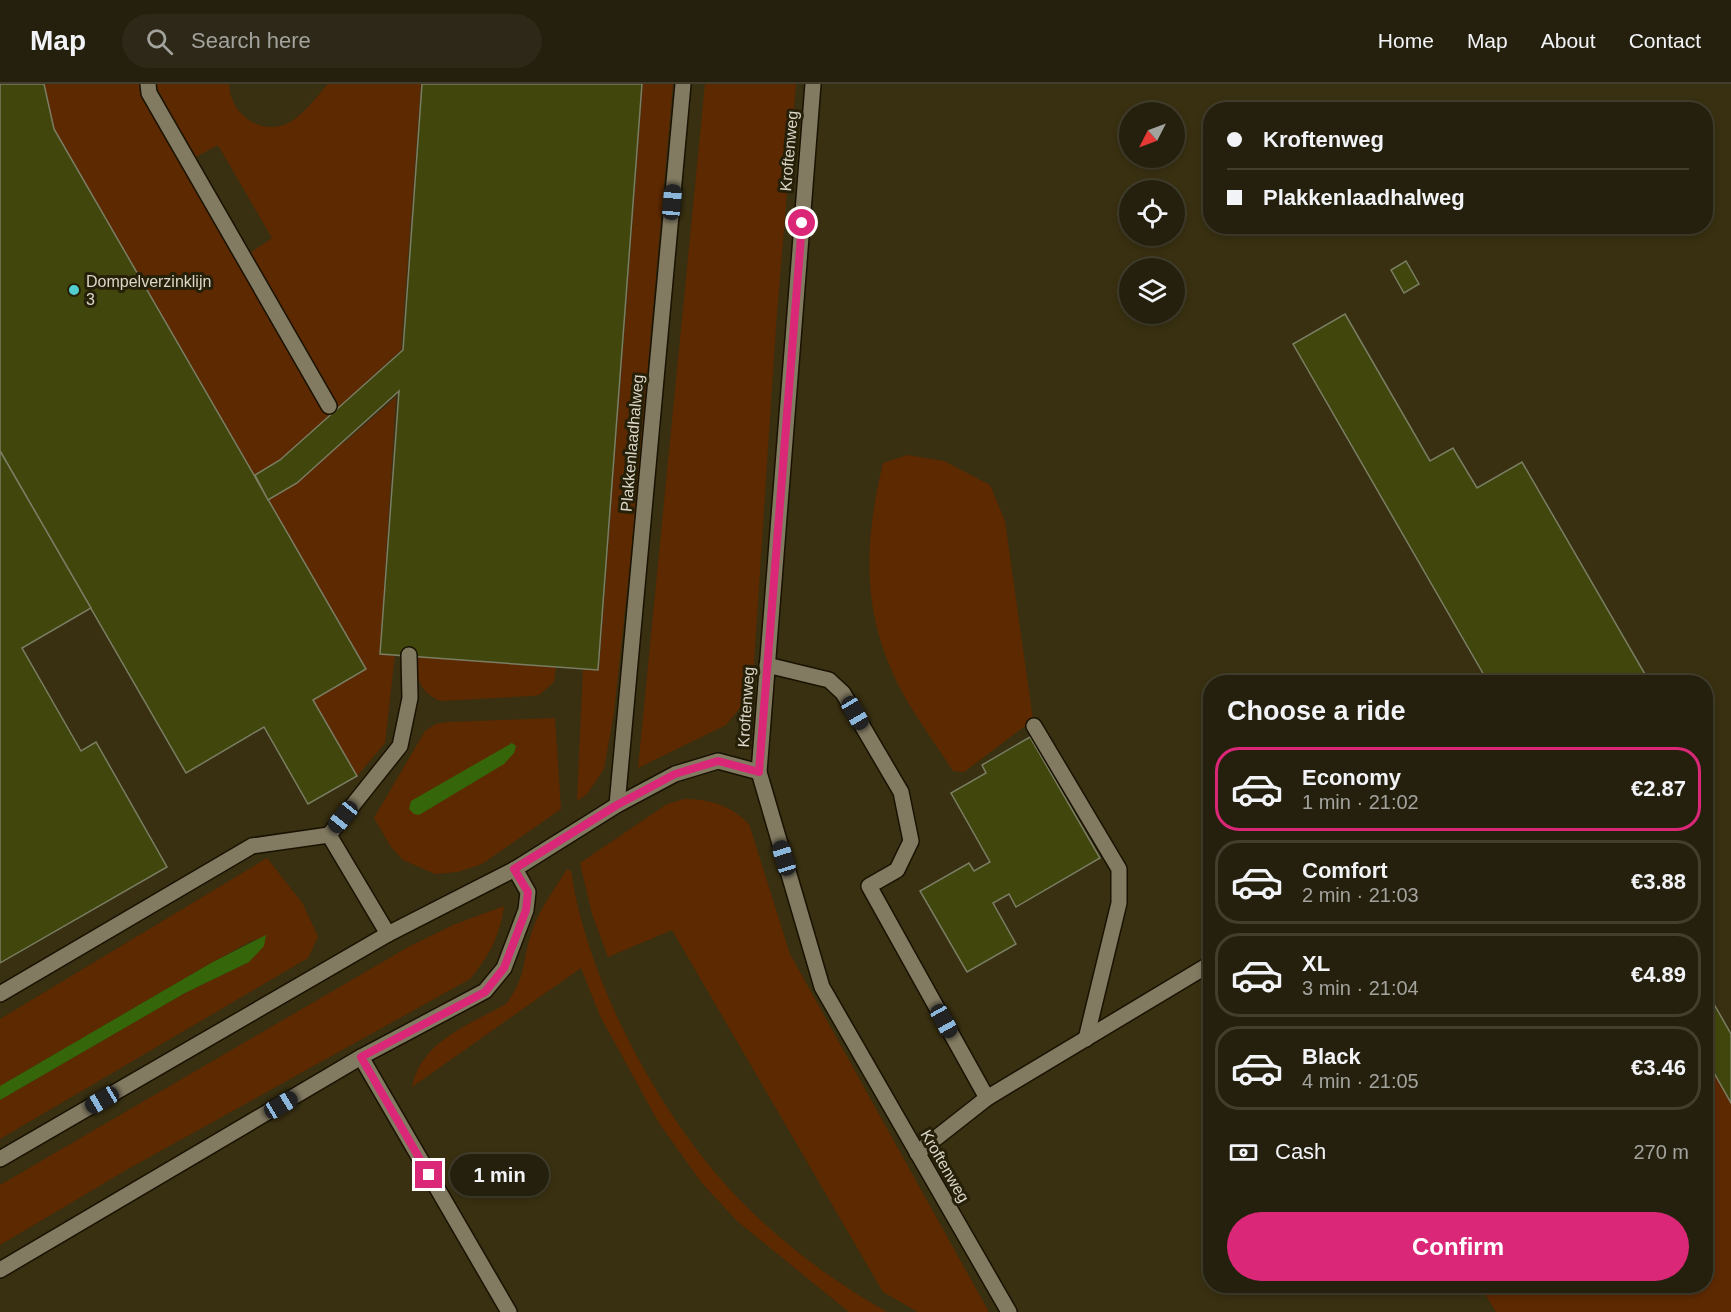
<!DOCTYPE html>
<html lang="en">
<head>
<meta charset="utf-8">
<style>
	body { margin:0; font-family:Helvetica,sans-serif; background:#2d2817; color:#f1f3f6; height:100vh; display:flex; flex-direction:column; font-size:22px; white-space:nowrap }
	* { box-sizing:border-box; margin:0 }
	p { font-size:20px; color:#a3a39e }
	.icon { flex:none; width:33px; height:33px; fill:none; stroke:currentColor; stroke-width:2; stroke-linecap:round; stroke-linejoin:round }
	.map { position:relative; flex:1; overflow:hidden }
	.drawer { position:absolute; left:1203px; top:591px; width:510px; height:618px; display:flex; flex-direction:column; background:#25200e; border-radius:24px; box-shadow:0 3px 9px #0003,0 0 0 2px #423e2e }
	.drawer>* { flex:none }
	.hud { position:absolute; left:1203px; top:18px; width:510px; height:132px; border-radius:24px; box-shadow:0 3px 9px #0003,0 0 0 2px #423e2e; display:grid; align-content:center; height:132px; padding:0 24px; background:#25200e }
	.needle { width:39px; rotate:228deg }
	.fabs { position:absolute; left:1119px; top:18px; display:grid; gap:12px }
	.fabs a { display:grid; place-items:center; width:66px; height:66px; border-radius:50%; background:#25200e; box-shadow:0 3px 9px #0003,0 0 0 2px #423e2e; font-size:30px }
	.end { position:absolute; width:27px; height:27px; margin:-14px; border:8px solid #db2777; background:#fff; box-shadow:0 0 0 3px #fff }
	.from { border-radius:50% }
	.bubble { position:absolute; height:42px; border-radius:21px; background:#25200e; box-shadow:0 3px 9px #0003,0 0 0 2px #423e2e; font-size:20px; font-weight:700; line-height:42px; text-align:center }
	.car { position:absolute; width:18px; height:36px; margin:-18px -9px; border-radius:8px; box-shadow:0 0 4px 2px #0007; background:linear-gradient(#222 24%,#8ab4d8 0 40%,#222 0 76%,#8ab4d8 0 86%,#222 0) }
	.hud b { display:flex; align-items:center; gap:21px; height:57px; font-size:22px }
	.hud b+b { border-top:2px solid #423e2e }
	.hud i { width:15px; height:15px; background:#f1f3f6 }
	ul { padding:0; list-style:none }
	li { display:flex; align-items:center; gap:18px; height:84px; margin:0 12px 9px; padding:0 12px; border:3px solid #423e2e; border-radius:24px }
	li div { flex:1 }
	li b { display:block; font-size:22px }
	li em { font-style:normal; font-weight:700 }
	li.selected { border-color:#db2777 }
	li>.icon { width:54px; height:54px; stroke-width:1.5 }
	h2 { padding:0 24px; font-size:27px; line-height:72px }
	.pay { display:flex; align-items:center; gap:15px; height:66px; padding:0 24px; font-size:22px }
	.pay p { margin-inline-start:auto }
	.cta { display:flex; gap:12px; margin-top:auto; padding:12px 24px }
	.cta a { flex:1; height:69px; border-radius:36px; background:#db2777; color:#fff; font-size:24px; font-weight:700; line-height:69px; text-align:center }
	header { display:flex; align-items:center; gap:36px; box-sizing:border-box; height:84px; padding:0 30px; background:#25200e; border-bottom:2px solid #423e2e }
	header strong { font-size:28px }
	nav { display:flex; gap:33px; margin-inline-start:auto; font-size:21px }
	.search { width:420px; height:54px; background:#2d2817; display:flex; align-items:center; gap:15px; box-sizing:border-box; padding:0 21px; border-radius:33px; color:#a3a39e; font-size:22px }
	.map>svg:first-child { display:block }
</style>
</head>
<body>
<header>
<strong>Map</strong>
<div class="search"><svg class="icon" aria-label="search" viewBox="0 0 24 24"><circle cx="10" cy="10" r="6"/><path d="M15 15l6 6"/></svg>Search here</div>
<nav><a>Home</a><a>Map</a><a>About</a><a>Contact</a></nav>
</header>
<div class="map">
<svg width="1731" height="1228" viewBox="0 0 1731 1228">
	<rect width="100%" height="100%" fill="#312a13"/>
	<path fill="#393011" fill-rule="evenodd" d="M 0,0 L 1731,0 L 1731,1228 L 0,1228 ZM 1210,26 L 1706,26 L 1706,142 L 1210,142 ZM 1130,28 L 1174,28 L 1174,74 L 1130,74 ZM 1130,106 L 1174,106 L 1174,152 L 1130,152 ZM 1130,184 L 1174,184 L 1174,230 L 1130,230 ZM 1210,598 L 1706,598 L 1706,1202 L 1210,1202 Z"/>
	<g fill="#5d2900">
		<polygon points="44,0 140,0 141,11 344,359 396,313 380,569 395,570 385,659 357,692 313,616 365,584 54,45"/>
		<path d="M 155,0 L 229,0 C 230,33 267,57 296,34 C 308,25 318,11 328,0 L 421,0 L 401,266 L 339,323 L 250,169 L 272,154 L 218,61 L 194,74 Z"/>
		<polygon points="643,0 673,0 632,461 614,628 604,685 587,710 577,717 583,585 599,586"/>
		<polygon points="705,0 796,0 776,242 753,594 745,618 726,641 638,684"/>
		<path d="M 907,371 L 944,377 L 990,401 L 1005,437 L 1033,636 L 964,688 L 953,687 C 932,654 906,621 891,585 C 861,515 866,452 883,379 Z"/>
		<path d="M 415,572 L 556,583 L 554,598 L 539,611 L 532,612 L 440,617 C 421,609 414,593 415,572 Z"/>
		<polygon points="555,634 561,725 482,780 458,788 435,790 403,776 391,763 374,734 425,647 436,640 447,638"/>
		<path d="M 684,715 C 710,715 730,721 749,740 L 790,870 L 989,1228 L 918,1228 L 883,1208 L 672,846 L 608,873 L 592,830 L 580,779 L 667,720 Z"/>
		<polygon points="267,774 303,820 318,853 308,874 0,1055 0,1016 185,909 249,878 266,852 251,857 211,879 0,1002 0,935"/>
		<path d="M 567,785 L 571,787 C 587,897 659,1031 736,1112 C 780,1158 832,1197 887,1228 L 849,1228 L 737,1137 L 701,1098 L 659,1039 L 600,932 L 581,884 L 412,1003 C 421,957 469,941 506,920 C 526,894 522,879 531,850 C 538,826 554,807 567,785 Z"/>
		<path d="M 504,822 C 500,852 489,872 470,895 L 128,1085 L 0,1161 L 0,1101 L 410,862 L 453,841 Z"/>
		<polygon points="1706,975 1731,1019 1731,1228 1496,1228 1480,1202 1706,1202"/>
	</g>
	<g fill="#35670a">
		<polygon points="512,659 516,662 514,669 504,680 419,731 414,730 409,725 411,717"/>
		<polygon points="266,851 264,862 249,878 185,909 0,1016 0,1002 211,879"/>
	</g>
	<g fill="#41460c" stroke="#7a7e64" stroke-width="1.5">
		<polygon points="0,0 44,0 54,45 366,585 313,616 357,692 308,720 264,643 186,689 0,367"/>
		<polygon points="422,0 642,0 598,586 380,570 399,307 297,399 268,416 255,391 280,376 403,266"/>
		<polygon points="1406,177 1419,200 1404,209 1391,186"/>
		<polygon points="1345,230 1430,377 1453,364 1477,404 1522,378 1649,597 1488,598 1293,260"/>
		<polygon points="0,367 91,524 22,564 81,667 96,658 167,783 0,879"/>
		<polygon points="1030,653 1100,774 1016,823 1009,810 993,819 1016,860 967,888 920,807 969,779 974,787 990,778 951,709 986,689 982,681"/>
		<polygon points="1706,839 1713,853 1706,858"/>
		<polygon points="1706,906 1731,950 1731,1019 1709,980 1706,981"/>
	</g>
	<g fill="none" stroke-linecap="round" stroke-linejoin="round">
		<defs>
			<g id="minor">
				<polyline points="148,0 149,9 329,322"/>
				<polyline points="813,0 759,688 822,903 1009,1228"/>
				<polyline points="767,581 829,596 843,609 901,708 911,757 897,786 869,802 987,1014"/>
				<polyline points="1034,642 1119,785 1119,819 1086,955"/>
				<polyline points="617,721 683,0"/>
				<polyline points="388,850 329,751 400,662 410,614 409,571"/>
				<polyline points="0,910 252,762 329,751"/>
				<polyline points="917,1069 987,1014 1210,880"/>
				<polyline points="0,1075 388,850 515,785 617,721 675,690 718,677 759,688"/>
				<polyline points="0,1186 361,973"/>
				<polyline points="509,1228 361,973 485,907 504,884 526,826 528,808 515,785"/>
			</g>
		</defs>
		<use href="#minor" stroke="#191200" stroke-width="18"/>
		<use href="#minor" stroke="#827a61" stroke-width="15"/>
	</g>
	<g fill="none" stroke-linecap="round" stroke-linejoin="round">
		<polyline stroke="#db2777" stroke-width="8" points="429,1091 361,973 485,908 504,884 526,826 528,808 514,785 617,721 675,690 718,677 759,688 802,139"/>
	</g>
	<circle fill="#52cdd0" stroke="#272009" stroke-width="2" cx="74" cy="206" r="6"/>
	<g text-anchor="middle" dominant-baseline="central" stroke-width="6" stroke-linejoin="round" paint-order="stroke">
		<g font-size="16" fill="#dad6c9" stroke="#272009">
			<text transform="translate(789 67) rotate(-85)">Kroftenweg</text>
			<text transform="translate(632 359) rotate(-85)">Plakkenlaadhalweg</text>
			<text transform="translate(746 623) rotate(-86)">Kroftenweg</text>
			<text transform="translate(945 1082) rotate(60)">Kroftenweg</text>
		</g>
		<g font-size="16" fill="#dad6c9" stroke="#272009" text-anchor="start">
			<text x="86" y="197">Dompelverzinklijn<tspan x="86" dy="18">3</tspan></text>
		</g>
	</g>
</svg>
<div class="fabs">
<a><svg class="needle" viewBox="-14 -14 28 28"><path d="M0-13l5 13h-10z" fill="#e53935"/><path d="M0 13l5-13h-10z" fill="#a3a39e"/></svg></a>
<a><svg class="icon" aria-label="locate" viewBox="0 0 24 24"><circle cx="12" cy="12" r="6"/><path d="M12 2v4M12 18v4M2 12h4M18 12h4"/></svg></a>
<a><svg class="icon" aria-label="layers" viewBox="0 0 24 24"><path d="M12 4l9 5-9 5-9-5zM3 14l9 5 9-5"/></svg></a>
</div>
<i class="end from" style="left:802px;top:139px"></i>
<i class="end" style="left:429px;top:1091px"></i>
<div class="bubble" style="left:450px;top:1070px;width:99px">1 min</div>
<i class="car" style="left:672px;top:118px;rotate:5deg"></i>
<i class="car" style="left:855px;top:629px;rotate:150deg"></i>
<i class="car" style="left:343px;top:733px;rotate:219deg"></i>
<i class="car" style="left:784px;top:774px;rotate:343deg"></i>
<i class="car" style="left:944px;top:937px;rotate:151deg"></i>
<i class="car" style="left:102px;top:1016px;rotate:240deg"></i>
<i class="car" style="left:281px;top:1021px;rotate:59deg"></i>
<div class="hud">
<b><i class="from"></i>Kroftenweg</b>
<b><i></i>Plakkenlaadhalweg</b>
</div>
<section class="drawer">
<h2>Choose a ride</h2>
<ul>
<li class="selected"><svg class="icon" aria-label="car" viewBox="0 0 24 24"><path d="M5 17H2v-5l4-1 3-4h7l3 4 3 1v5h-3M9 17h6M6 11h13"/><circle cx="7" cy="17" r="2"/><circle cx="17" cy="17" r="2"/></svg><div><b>Economy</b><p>1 min · 21:02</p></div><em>€2.87</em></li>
<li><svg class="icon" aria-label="car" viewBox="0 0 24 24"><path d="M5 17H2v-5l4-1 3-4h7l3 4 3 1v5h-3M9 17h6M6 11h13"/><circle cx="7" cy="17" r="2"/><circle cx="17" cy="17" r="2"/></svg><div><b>Comfort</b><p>2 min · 21:03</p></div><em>€3.88</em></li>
<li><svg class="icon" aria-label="car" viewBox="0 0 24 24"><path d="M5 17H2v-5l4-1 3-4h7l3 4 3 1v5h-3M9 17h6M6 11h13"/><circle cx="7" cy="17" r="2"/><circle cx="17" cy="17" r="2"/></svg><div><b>XL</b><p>3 min · 21:04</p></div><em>€4.89</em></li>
<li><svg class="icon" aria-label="car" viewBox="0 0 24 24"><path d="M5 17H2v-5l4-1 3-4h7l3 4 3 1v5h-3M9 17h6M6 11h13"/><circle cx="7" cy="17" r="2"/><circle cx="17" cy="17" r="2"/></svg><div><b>Black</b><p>4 min · 21:05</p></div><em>€3.46</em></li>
</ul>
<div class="pay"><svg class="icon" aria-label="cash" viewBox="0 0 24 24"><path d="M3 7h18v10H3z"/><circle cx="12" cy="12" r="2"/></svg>Cash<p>270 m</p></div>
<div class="cta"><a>Confirm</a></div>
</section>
</div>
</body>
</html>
